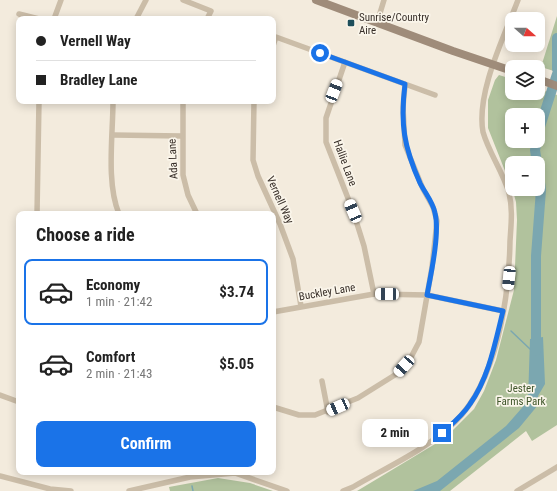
<!DOCTYPE html>
<html lang="en">
<head>
<meta charset="utf-8">
<style>
	body { margin:0; font-family:"Roboto Condensed",sans-serif; background:#f2f2f2; color:#222; height:100vh; display:flex; flex-direction:column; font-size:15px; white-space:nowrap }
	* { box-sizing:border-box; margin:0 }
	p { font-size:13px; color:#767676 }
	.icon { flex:none; width:22px; height:22px; fill:none; stroke:currentColor; stroke-width:2; stroke-linecap:round; stroke-linejoin:round }
	.map { position:relative; flex:1; overflow:hidden }
	.details { position:absolute; left:16px; top:211px; width:260px; height:264px; display:flex; flex-direction:column; background:#fff; border-radius:8px; box-shadow:0 2px 10px #0003 }
	.details>* { flex:none }
	.banner { position:absolute; left:16px; top:16px; width:260px; height:88px; border-radius:8px; box-shadow:0 2px 10px #0003; display:grid; align-content:center; height:88px; padding:0 20px; background:#fff }
	.needle { width:26px; rotate:111deg }
	.tools { position:absolute; left:505px; top:12px; display:grid; gap:8px }
	.tools a { display:grid; place-items:center; width:40px; height:40px; border-radius:8px; background:#fff; box-shadow:0 2px 10px #0003; font-size:20px }
	.end { position:absolute; width:18px; height:18px; margin:-9px; border:5px solid #1a73e8; background:#fff; box-shadow:0 0 0 2px #fff }
	.from { border-radius:50% }
	.bubble { position:absolute; height:28px; border-radius:8px; background:#fff; box-shadow:0 2px 10px #0003; font-size:13px; font-weight:700; line-height:28px; text-align:center }
	.car { position:absolute; width:12px; height:24px; margin:-12px -6px; border-radius:5px; box-shadow:0 0 3px 1px #0007; background:linear-gradient(#fff 24%,#345 0 40%,#fff 0 76%,#345 0 86%,#fff 0) }
	.banner b { display:flex; align-items:center; gap:14px; height:38px; font-size:15px }
	.banner b+b { border-top:1px solid #e0e0e0 }
	.banner i { width:10px; height:10px; background:#222 }
	ul { padding:0; list-style:none }
	li { display:flex; align-items:center; gap:12px; height:66px; margin:0 8px 6px; padding:0 12px; border:2px solid transparent; border-radius:8px }
	li div { flex:1 }
	li b { display:block; font-size:15px }
	li em { font-style:normal; font-weight:700 }
	li.selected { border-color:#1a73e8 }
	li>.icon { width:36px; height:36px; stroke-width:1.5 }
	h2 { padding:0 20px; font-size:18px; line-height:48px }
	.action { display:flex; gap:8px; margin-top:auto; padding:8px 20px }
	.action a { flex:1; height:46px; border-radius:8px; background:#1a73e8; color:#fff; font-size:16px; font-weight:700; line-height:46px; text-align:center }
	.map>svg:first-child { display:block }
</style>
</head>
<body>
<div class="map">
<svg width="557" height="491" viewBox="0 0 557 491">
	<rect width="100%" height="100%" fill="#f3ebdd"/>
	<g fill="#b1c29d" fill-rule="evenodd">
		<polygon points="557,16 557,72 541,67"/>
		<path d="M 499,75 L 512,79 L 512,93 L 538,93 L 538,89 L 557,95 L 557,425 L 532,441 L 526,431 L 450,491 L 357,491 L 445,438 L 474,409 L 484,391 L 496,360 L 514,290 L 517,220 L 516,202 L 513,191 L 488,128 L 488,100 L 495,80 ZM 512,115 L 538,115 L 538,141 L 512,141 ZM 512,163 L 538,163 L 538,189 L 512,189 Z"/>
		<polygon points="218,478 250,483 273,491 170,491 169,487"/>
	</g>
	<polygon fill="#7ba7b0" points="543,337 545,384 538,396 538,405 519,428 440,491 413,491 437,481 506,426 528,401 530,339"/>
	<g fill="none" stroke-linecap="round" stroke-linejoin="round">
		<g stroke="#7ba7b0" stroke-width="1.5">
			<polyline points="511,331 530,349"/>
			<polyline points="192,486 193,491"/>
		</g>
		<g stroke="#7ba7b0" stroke-width="10">
			<polyline points="557,38 557,69"/>
			<polyline points="538,133 557,74"/>
			<polyline points="537,141 535,150 537,163"/>
			<polyline points="536,351 536,256 541,190 538,168"/>
		</g>
		<g stroke="#cbbda8" stroke-width="5.5">
			<polyline points="183,0 211,11 207,19"/>
			<polyline points="19,14 39,19"/>
			<polyline points="54,19 61,0"/>
			<polyline points="136,19 146,0"/>
			<polyline points="377,23 384,0"/>
			<polyline points="273,46 276,37 435,95"/>
			<polyline points="345,62 326,118 326,142 353,211 364,246 374,294"/>
			<path d="M 113,101 C 113,135 106,183 119,214"/>
			<polyline points="183,101 183,175 188,195 197,214"/>
			<polyline points="254,101 253,160 258,176 280,224 293,259 301,306"/>
			<polyline points="113,135 182,136"/>
			<polyline points="37,214 39,101"/>
			<polyline points="273,312 374,294 427,295 503,311"/>
			<polyline points="322,381 328,412"/>
			<polyline points="0,395 19,402"/>
			<polyline points="273,407 299,415 315,415 358,398 398,373 410,359 419,342 432,267 437,221 433,207 423,189 405,145 403,107 405,85"/>
			<polyline points="0,476 50,489 71,491"/>
			<polyline points="129,491 190,477 235,473 287,491"/>
			<path d="M 343,491 L 353,487 C 387,467 426,450 455,422 C 497,381 509,298 510,241 C 511,225 513,209 509,193 C 503,172 489,153 483,132 C 476,93 504,37 518,0"/>
			<polyline points="517,491 557,467"/>
		</g>
		<g stroke="#9f8c7a" stroke-width="8">
			<polyline points="316,0 453,51 512,71"/>
			<polyline points="538,79 557,86"/>
		</g>
	</g>
	<g fill="none" stroke-linecap="round" stroke-linejoin="round">
		<path stroke="#1a73e8" stroke-width="5" d="M 320,53 L 405,84 C 400,124 404,147 420,183 C 425,193 433,202 435,213 C 440,233 431,274 427,295 L 503,311 C 495,343 489,377 470,404 C 463,415 452,424 442,433"/>
	</g>
	<rect fill="#1d4e5a" stroke="#faf5ea" stroke-width="1.5" x="347" y="19" width="8" height="8" rx="2"/>
	<g text-anchor="middle" dominant-baseline="central" stroke-width="3.5" stroke-linejoin="round" paint-order="stroke">
		<g font-size="11" fill="#382f29" stroke="#faf5ea" text-anchor="start">
			<text x="359" y="17">Sunrise/Country<tspan x="359" dy="13">Aire</tspan></text>
		</g>
		<g font-size="11" fill="#382f29" stroke="#faf5ea">
			<text transform="translate(173 159) rotate(-93)">Ada Lane</text>
			<text transform="translate(345 163) rotate(70)">Hallie Lane</text>
			<text transform="translate(280 200) rotate(66)">Vernell Way</text>
			<text transform="translate(327 292) rotate(-10)">Buckley Lane</text>
		</g>
		<g font-size="11" fill="#41572c" stroke="#faf5ea">
			<text x="521" y="388">Jester<tspan x="521" dy="13">Farms Park</tspan></text>
		</g>
	</g>
</svg>
<div class="tools">
<a><svg class="needle" viewBox="-14 -14 28 28"><path d="M0-13l5 13h-10z" fill="#e53935"/><path d="M0 13l5-13h-10z" fill="#767676"/></svg></a>
<a><svg class="icon" aria-label="layers" viewBox="0 0 24 24"><path d="M12 4l9 5-9 5-9-5zM3 14l9 5 9-5"/></svg></a>
<a>+</a>
<a>−</a>
</div>
<i class="end from" style="left:320px;top:53px"></i>
<i class="end" style="left:442px;top:433px"></i>
<div class="bubble" style="left:362px;top:419px;width:66px">2 min</div>
<i class="car" style="left:334px;top:91px;rotate:21deg"></i>
<i class="car" style="left:353px;top:211px;rotate:337deg"></i>
<i class="car" style="left:509px;top:278px;rotate:186deg"></i>
<i class="car" style="left:387px;top:294px;rotate:271deg"></i>
<i class="car" style="left:404px;top:366px;rotate:222deg"></i>
<i class="car" style="left:338px;top:407px;rotate:246deg"></i>
<div class="banner">
<b><i class="from"></i>Vernell Way</b>
<b><i></i>Bradley Lane</b>
</div>
<section class="details">
<h2>Choose a ride</h2>
<ul>
<li class="selected"><svg class="icon" aria-label="car" viewBox="0 0 24 24"><path d="M5 17H2v-5l4-1 3-4h7l3 4 3 1v5h-3M9 17h6M6 11h13"/><circle cx="7" cy="17" r="2"/><circle cx="17" cy="17" r="2"/></svg><div><b>Economy</b><p>1 min · 21:42</p></div><em>$3.74</em></li>
<li><svg class="icon" aria-label="car" viewBox="0 0 24 24"><path d="M5 17H2v-5l4-1 3-4h7l3 4 3 1v5h-3M9 17h6M6 11h13"/><circle cx="7" cy="17" r="2"/><circle cx="17" cy="17" r="2"/></svg><div><b>Comfort</b><p>2 min · 21:43</p></div><em>$5.05</em></li>
</ul>
<div class="action"><a>Confirm</a></div>
</section>
</div>
</body>
</html>
